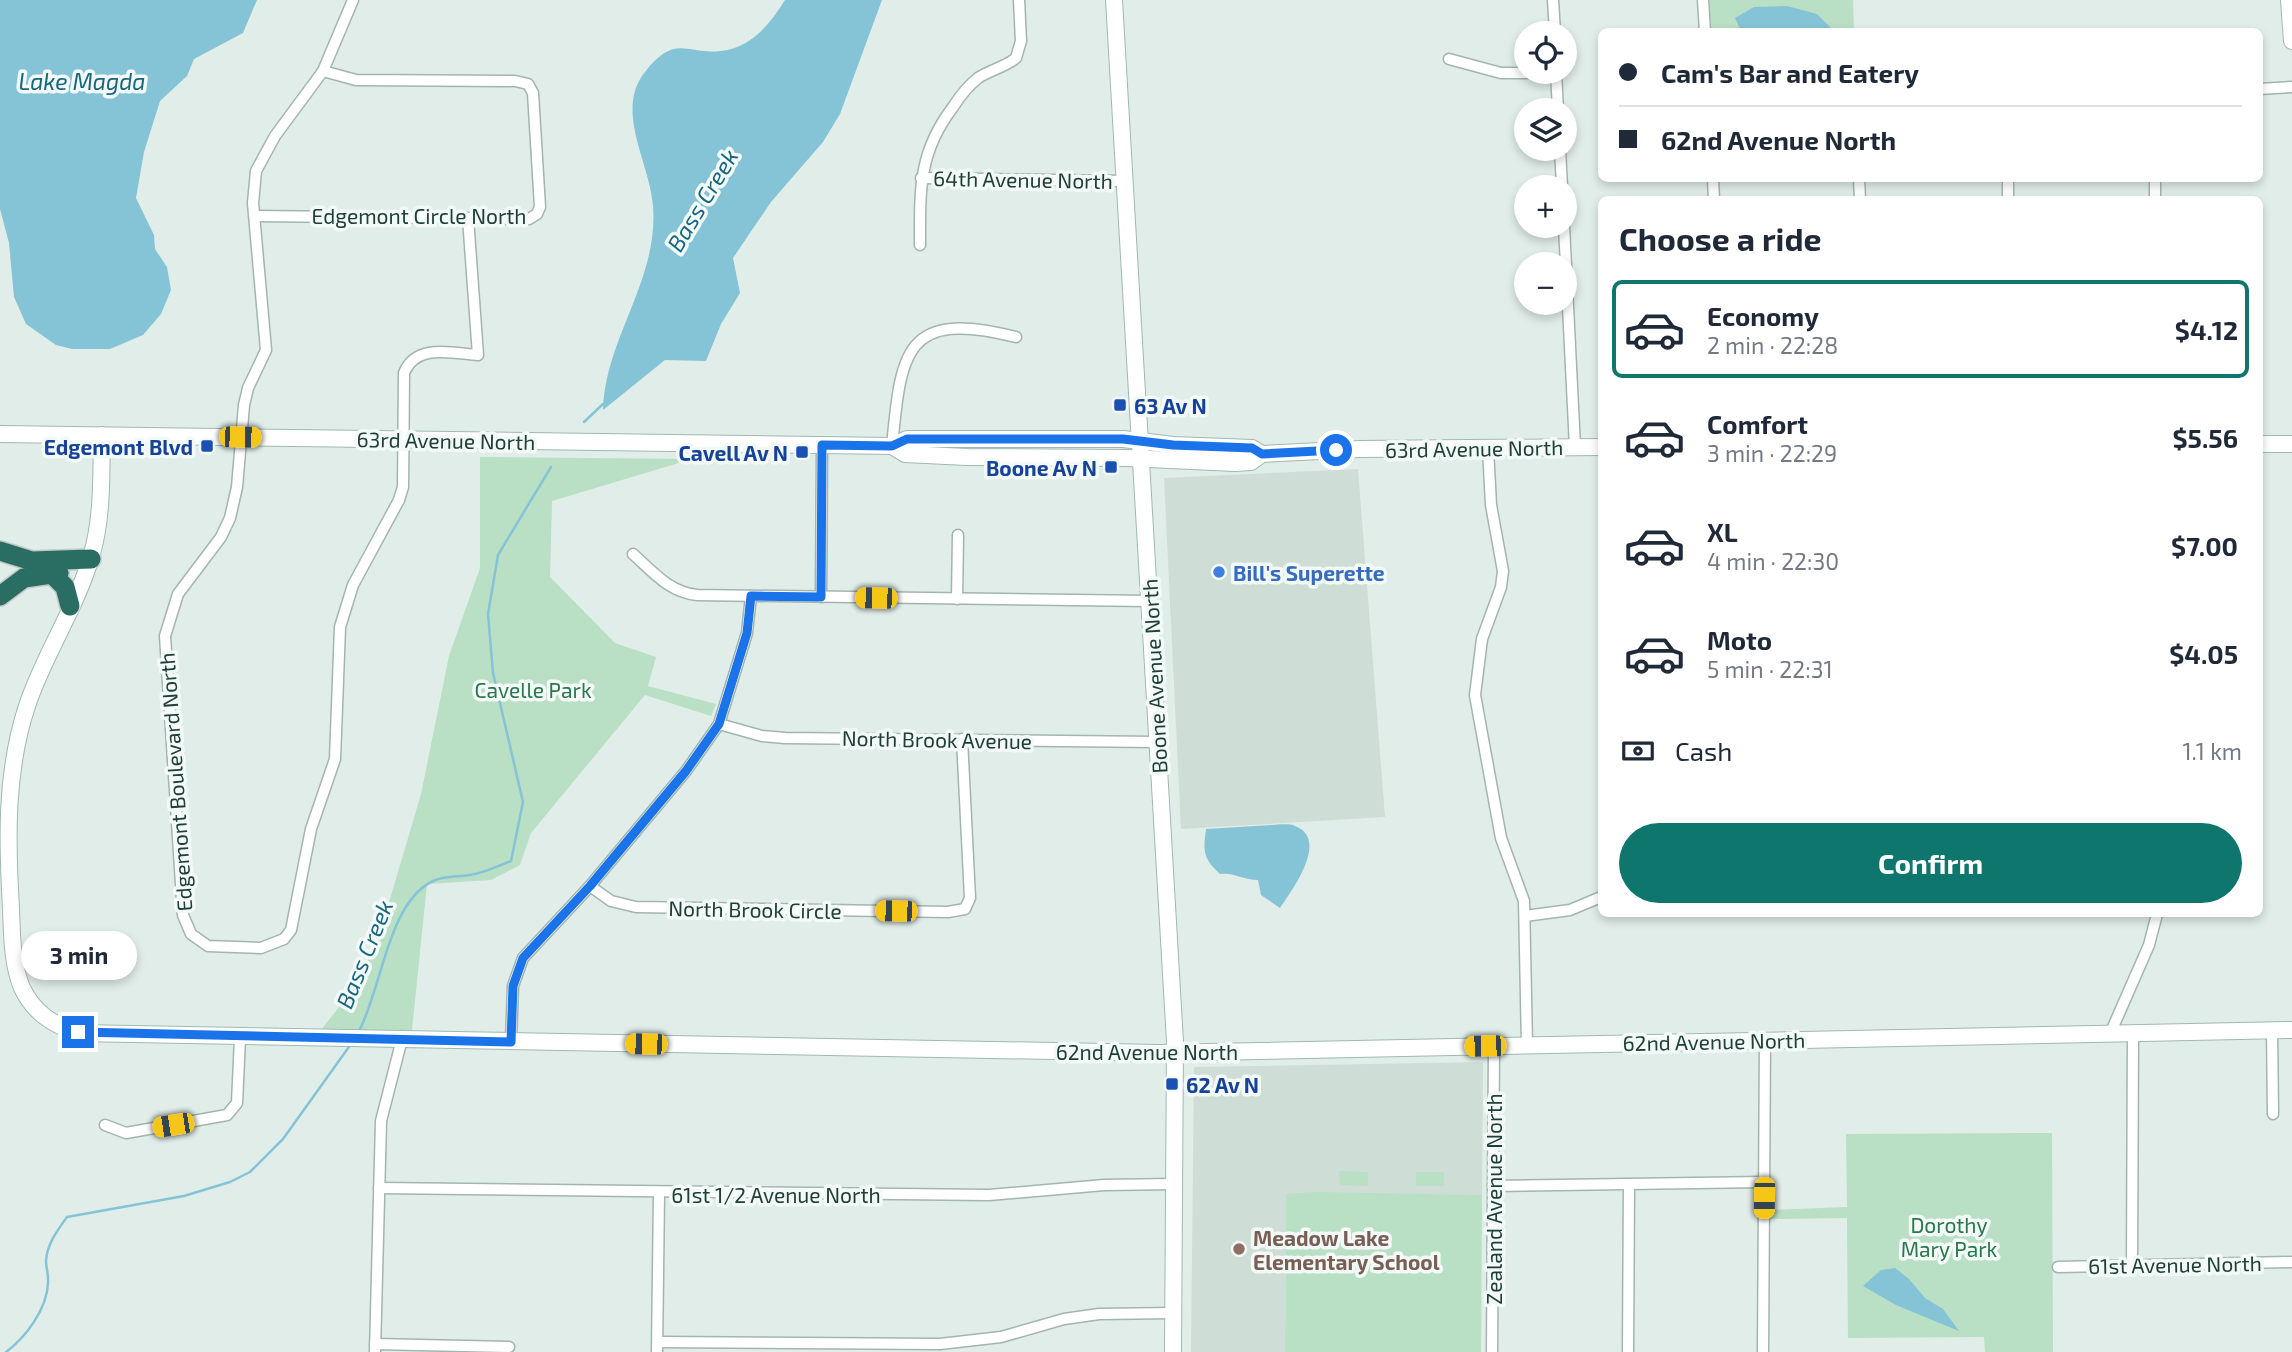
<!DOCTYPE html>
<html lang="en">
<head>
<meta charset="utf-8">
<style>
	body { margin:0; font-family:"Exo 2",sans-serif; background:#f2f2f3; color:#1f2937; height:100vh; display:flex; flex-direction:column; font-size:26px; white-space:nowrap }
	* { box-sizing:border-box; margin:0 }
	p { font-size:23px; color:#747a83 }
	.icon { flex:none; width:38px; height:38px; fill:none; stroke:currentColor; stroke-width:2; stroke-linecap:round; stroke-linejoin:round }
	.map { position:relative; flex:1; overflow:hidden }
	.details { position:absolute; left:1598px; top:196px; width:665px; height:721px; display:flex; flex-direction:column; background:#fff; border-radius:10px; box-shadow:0 4px 10px #0003 }
	.details>* { flex:none }
	.top-card { position:absolute; left:1598px; top:28px; width:665px; height:154px; border-radius:10px; box-shadow:0 4px 10px #0003; display:grid; align-content:center; height:154px; padding:0 21px; background:#fff }
	.fabs { position:absolute; left:1514px; top:21px; display:grid; gap:14px }
	.fabs a { display:grid; place-items:center; width:63px; height:63px; border-radius:50%; background:#fff; box-shadow:0 4px 10px #0003; font-size:35px }
	.end { position:absolute; width:32px; height:32px; margin:-16px; border:9px solid #1a73e8; background:#fff; box-shadow:0 0 0 4px #fff }
	.from { border-radius:50% }
	.bubble { position:absolute; height:49px; border-radius:24px; background:#fff; box-shadow:0 4px 10px #0003; font-size:23px; font-weight:700; line-height:49px; text-align:center }
	.car { position:absolute; width:21px; height:42px; margin:-21px -10px; border-radius:9px; box-shadow:0 0 5px 2px #0007; background:linear-gradient(#f5c518 24%,#345 0 40%,#f5c518 0 76%,#345 0 86%,#f5c518 0) }
	.top-card b { display:flex; align-items:center; gap:24px; height:66px; font-size:26px }
	.top-card b+b { border-top:2px solid #e0e1e3 }
	.top-card i { width:18px; height:18px; background:#1f2937 }
	ul { padding:0; list-style:none }
	li { display:flex; align-items:center; gap:21px; height:98px; margin:0 14px 10px; padding:0 7px; border:4px solid transparent; border-radius:10px }
	li div { flex:1 }
	li b { display:block; font-size:26px }
	li em { font-style:normal; font-weight:700 }
	li.current { border-color:#0f766e }
	li>.icon { width:63px; height:63px; stroke-width:1.5 }
	h2 { padding:0 21px; font-size:32px; line-height:84px }
	.pay { display:flex; align-items:center; gap:18px; height:77px; padding:0 21px; font-size:26px }
	.pay p { margin-inline-start:auto }
	.button { display:flex; gap:14px; margin-top:auto; padding:14px 21px }
	.button a { flex:1; height:80px; border-radius:42px; background:#0f766e; color:#fff; font-size:28px; font-weight:700; line-height:80px; text-align:center }
	.map>svg:first-child { display:block }
</style>
</head>
<body>
<div class="map">
<svg width="2292" height="1352" viewBox="0 0 2292 1352">
	<rect width="100%" height="100%" fill="#e1ede8"/>
	<g fill="#cfddd7">
		<polygon points="1358,469 1385,817 1181,829 1164,478"/>
		<polygon points="1483,1062 1482,1195 1286,1194 1285,1352 1191,1352 1194,1067"/>
	</g>
	<g fill="#b9dfc5">
		<polygon points="1709,0 1853,0 1854,31 1711,31"/>
		<polygon points="480,457 692,459 552,501 550,577 615,643 656,657 648,686 716,704 711,716 645,695 531,833 520,865 491,880 427,884 412,1030 321,1030 357,984 380,933 421,794 449,656 480,568"/>
		<polygon points="2052,1133 2053,1352 1985,1352 1984,1337 1848,1338 1847,1218 1769,1219 1770,1210 1847,1207 1846,1134"/>
		<polygon points="1339,1171 1368,1172 1368,1186 1340,1185"/>
		<rect x="1416" y="1172" width="28" height="14"/>
		<polygon points="1313,1192 1482,1195 1481,1352 1285,1352 1286,1194"/>
	</g>
	<g fill="#85c4d6">
		<polygon points="0,0 257,0 243,33 194,59 187,76 160,101 144,152 136,198 154,235 155,249 167,267 171,290 161,314 143,335 110,349 72,349 56,345 26,324 14,297 9,243 0,209"/>
		<path d="M 785,0 L 882,0 L 840,114 L 823,142 L 771,202 L 733,258 L 740,293 L 721,324 L 706,361 L 665,360 L 603,410 C 605,338 659,280 653,206 C 650,163 614,110 645,72 C 676,33 686,55 721,51 C 752,47 770,24 785,0 Z"/>
		<polygon points="1787,6 1817,14 1830,27 1830,31 1741,31 1735,18 1754,7"/>
		<path d="M 1272,825 C 1279,825 1289,823 1295,826 C 1330,839 1292,890 1280,908 L 1261,895 L 1258,880 C 1243,880 1234,872 1220,874 C 1203,858 1203,852 1206,829 Z"/>
		<polygon points="1895,1268 1909,1279 1925,1298 1943,1309 1959,1331 1896,1305 1863,1286 1881,1270"/>
	</g>
	<g fill="none" stroke-linecap="round" stroke-linejoin="round">
		<g stroke="#85c4d6" stroke-width="2.5">
			<polyline points="584,422 603,404"/>
			<path d="M 358,1033 C 382,990 387,903 433,881 C 444,876 458,877 470,875 C 484,873 498,866 511,861 L 523,802 L 493,673 L 488,614 L 498,555 L 551,467"/>
			<path d="M 6,1352 C 26,1337 47,1309 48,1283 C 49,1276 46,1268 46,1261 C 47,1244 57,1231 67,1217 L 184,1196 L 230,1182 L 250,1172 L 283,1139 L 351,1044"/>
		</g>
		<defs>
			<g id="street">
				<path d="M 353,0 L 323,71 L 275,136 L 256,171 L 253,203 L 266,350 L 248,388 L 244,405 L 237,487 L 230,518 L 221,537 L 178,594 L 165,636 L 183,915 L 191,934 L 208,946 L 261,948 L 284,939 L 291,930 L 311,829 L 335,759 L 340,627 L 353,585 L 399,500 L 403,487 L 404,373 C 416,343 451,353 478,355 L 468,218"/>
				<polyline points="1553,0 1555,33"/>
				<polyline points="1703,0 1705,32"/>
				<polyline points="1449,59 1501,73 1556,73"/>
				<polyline points="1556,72 1558,110"/>
				<polyline points="2259,89 2292,87"/>
				<polyline points="1560,149 1562,187"/>
				<polyline points="921,178 1125,181"/>
				<polyline points="1713,178 1714,200"/>
				<polyline points="1859,178 1860,200"/>
				<polyline points="2008,178 2008,200"/>
				<polyline points="2155,200 2155,178"/>
				<polyline points="255,216 529,219 537,214 540,207 533,93 528,84 515,81 356,80 323,71"/>
				<polyline points="1564,226 1575,447"/>
				<path d="M 920,245 C 920,190 918,153 953,107 C 960,96 968,86 978,78 C 990,70 1005,67 1016,58 L 1021,41 L 1019,0"/>
				<path d="M 892,446 C 901,351 905,309 1016,337"/>
				<polyline points="1488,448 1491,505 1503,571 1501,587 1482,639 1475,695 1501,838 1524,901 1527,1045"/>
				<path d="M 633,554 C 653,572 669,592 697,595 L 1149,601"/>
				<polyline points="821,597 822,445"/>
				<polyline points="957,599 958,535"/>
				<polyline points="719,724 762,736 785,738 1157,742"/>
				<polyline points="590,886 611,901 636,907 948,912 965,909 970,898 962,739"/>
				<polyline points="1525,916 1570,910 1601,897"/>
				<polyline points="2272,1030 2273,1114"/>
				<polyline points="2110,1034 2149,945 2157,914"/>
				<polyline points="511,1042 513,986 523,958 590,886 686,771 719,724 747,633 751,596"/>
				<polyline points="105,1125 126,1133 227,1115 237,1103 240,1038"/>
				<polyline points="1493,1186 1764,1182"/>
				<polyline points="379,1188 989,1195 1104,1185 1174,1184"/>
				<polyline points="2132,1265 2133,1033"/>
				<polyline points="2058,1267 2292,1262"/>
				<polyline points="658,1342 940,1344 1001,1337 1064,1319 1099,1314 1173,1313"/>
				<polyline points="375,1344 509,1347"/>
				<polyline points="375,1352 381,1121 402,1039"/>
				<polyline points="657,1352 659,1194"/>
				<polyline points="1492,1352 1494,1045"/>
				<polyline points="1628,1352 1629,1185"/>
				<polyline points="1763,1352 1765,1040"/>
			</g>
			<g id="secondary">
				<polyline points="1114,0 1175,1042 1173,1352"/>
				<polyline points="2289,0 2292,41"/>
				<polyline points="0,434 892,446 907,439 1123,439 1173,445 1252,448 1262,454 1360,449 1601,447"/>
				<path d="M 102,435 C 101,475 103,518 91,557 C 76,608 45,653 28,703 C 5,770 7,840 11,909 C 12,935 12,964 22,988 C 34,1013 53,1025 78,1033 L 1159,1053 L 2292,1030"/>
				<polyline points="2259,444 2292,444"/>
				<polyline points="892,446 905,454 967,457 1127,458 1235,463 1251,462 1262,454"/>
			</g>
			<g id="highway">
				<polyline points="0,551 32,561 91,559"/>
				<polyline points="51,573 65,587 70,606"/>
				<polyline points="0,596 24,578 59,573"/>
			</g>
		</defs>
		<use href="#street" stroke="#a3b5b0" stroke-width="13"/>
		<use href="#secondary" stroke="#9fb9b1" stroke-width="18"/>
		<use href="#highway" stroke="#c1c9c7" stroke-width="22"/>
		<use href="#street" stroke="#fff" stroke-width="10"/>
		<use href="#secondary" stroke="#fff" stroke-width="16"/>
		<use href="#highway" stroke="#2a6d63" stroke-width="19"/>
	</g>
	<g fill="none" stroke-linecap="round" stroke-linejoin="round">
		<polyline stroke="#1a73e8" stroke-width="9" points="78,1032 511,1042 513,986 523,958 590,886 686,771 719,724 747,633 751,596 821,597 822,445 892,446 907,439 1123,439 1173,445 1252,448 1262,454 1336,450"/>
	</g>
	<g fill="#1a4fb4" stroke="#f2f9f6" stroke-width="2.5">
		<rect x="1113" y="398" width="14" height="14" rx="3.5"/>
		<rect x="200" y="439" width="14" height="14" rx="3.5"/>
		<rect x="795" y="445" width="14" height="14" rx="3.5"/>
		<rect x="1104" y="460" width="14" height="14" rx="3.5"/>
		<rect x="1165" y="1077" width="14" height="14" rx="3.5"/>
	</g>
	<circle fill="#3f7fe0" stroke="#f2f9f6" stroke-width="2.5" cx="1219" cy="572" r="7"/>
	<circle fill="#8d6e63" stroke="#f2f9f6" stroke-width="2.5" cx="1239" cy="1249" r="7"/>
	<g text-anchor="middle" dominant-baseline="central" stroke-width="7" stroke-linejoin="round" paint-order="stroke">
		<g font-size="21" fill="#203f38" stroke="#f2f9f6">
			<text transform="translate(1023 179) rotate(1)">64th Avenue North</text>
			<text x="419" y="215">Edgemont Circle North</text>
			<text transform="translate(446 440) rotate(1)">63rd Avenue North</text>
			<text transform="translate(1474 448) rotate(-1)">63rd Avenue North</text>
			<text transform="translate(1154 676) rotate(-93)">Boone Avenue North</text>
			<text transform="translate(937 739) rotate(1)">North Brook Avenue</text>
			<text transform="translate(175 782) rotate(-94)">Edgemont Boulevard North</text>
			<text transform="translate(755 909) rotate(1)">North Brook Circle</text>
			<text transform="translate(1714 1041) rotate(-1)">62nd Avenue North</text>
			<text x="1147" y="1051">62nd Avenue North</text>
			<text x="776" y="1194">61st 1/2 Avenue North</text>
			<text transform="translate(1493 1199) rotate(-90)">Zealand Avenue North</text>
			<text transform="translate(2175 1264) rotate(-1)">61st Avenue North</text>
		</g>
		<g font-size="21" font-weight="bold" fill="#164399" stroke="#f2f9f6" text-anchor="end">
			<text x="1134" y="405" text-anchor="start">63 Av N</text>
			<text x="193" y="446">Edgemont Blvd</text>
			<text x="788" y="452">Cavell Av N</text>
			<text x="1097" y="467">Boone Av N</text>
			<text x="1186" y="1084" text-anchor="start">62 Av N</text>
		</g>
		<g font-size="21" font-weight="bold" fill="#366cbe" stroke="#f2f9f6" text-anchor="start">
			<text x="1233" y="572">Bill's Superette</text>
		</g>
		<g font-size="21" fill="#28784c" stroke="#f2f9f6">
			<text x="533" y="689">Cavelle Park</text>
			<text x="1949" y="1224">Dorothy<tspan x="1949" dy="24">Mary Park</tspan></text>
		</g>
		<g font-size="21" font-weight="bold" fill="#785e54" stroke="#f2f9f6" text-anchor="start">
			<text x="1253" y="1237">Meadow Lake<tspan x="1253" dy="24">Elementary School</tspan></text>
		</g>
		<g font-size="23" font-style="italic" fill="#16677f" stroke="#f2f9f6">
			<text x="82" y="81">Lake Magda</text>
			<text transform="translate(702 200) rotate(-59)">Bass Creek</text>
			<text transform="translate(364 954) rotate(-68)">Bass Creek</text>
		</g>
	</g>
</svg>
<div class="fabs">
<a><svg class="icon" aria-label="locate" viewBox="0 0 24 24"><circle cx="12" cy="12" r="6"/><path d="M12 2v4M12 18v4M2 12h4M18 12h4"/></svg></a>
<a><svg class="icon" aria-label="layers" viewBox="0 0 24 24"><path d="M12 4l9 5-9 5-9-5zM3 14l9 5 9-5"/></svg></a>
<a>+</a>
<a>−</a>
</div>
<i class="end from" style="left:1336px;top:450px"></i>
<i class="end" style="left:78px;top:1032px"></i>
<div class="bubble" style="left:21px;top:931px;width:116px">3 min</div>
<i class="car" style="left:240px;top:437px;rotate:91deg"></i>
<i class="car" style="left:876px;top:598px;rotate:271deg"></i>
<i class="car" style="left:896px;top:911px;rotate:271deg"></i>
<i class="car" style="left:646px;top:1044px;rotate:271deg"></i>
<i class="car" style="left:1485px;top:1046px;rotate:269deg"></i>
<i class="car" style="left:173px;top:1125px;rotate:261deg"></i>
<i class="car" style="left:1764px;top:1198px;rotate:181deg"></i>
<div class="top-card">
<b><i class="from"></i>Cam's Bar and Eatery</b>
<b><i></i>62nd Avenue North</b>
</div>
<section class="details">
<h2>Choose a ride</h2>
<ul>
<li class="current"><svg class="icon" aria-label="car" viewBox="0 0 24 24"><path d="M5 17H2v-5l4-1 3-4h7l3 4 3 1v5h-3M9 17h6M6 11h13"/><circle cx="7" cy="17" r="2"/><circle cx="17" cy="17" r="2"/></svg><div><b>Economy</b><p>2 min · 22:28</p></div><em>$4.12</em></li>
<li><svg class="icon" aria-label="car" viewBox="0 0 24 24"><path d="M5 17H2v-5l4-1 3-4h7l3 4 3 1v5h-3M9 17h6M6 11h13"/><circle cx="7" cy="17" r="2"/><circle cx="17" cy="17" r="2"/></svg><div><b>Comfort</b><p>3 min · 22:29</p></div><em>$5.56</em></li>
<li><svg class="icon" aria-label="car" viewBox="0 0 24 24"><path d="M5 17H2v-5l4-1 3-4h7l3 4 3 1v5h-3M9 17h6M6 11h13"/><circle cx="7" cy="17" r="2"/><circle cx="17" cy="17" r="2"/></svg><div><b>XL</b><p>4 min · 22:30</p></div><em>$7.00</em></li>
<li><svg class="icon" aria-label="car" viewBox="0 0 24 24"><path d="M5 17H2v-5l4-1 3-4h7l3 4 3 1v5h-3M9 17h6M6 11h13"/><circle cx="7" cy="17" r="2"/><circle cx="17" cy="17" r="2"/></svg><div><b>Moto</b><p>5 min · 22:31</p></div><em>$4.05</em></li>
</ul>
<div class="pay"><svg class="icon" aria-label="cash" viewBox="0 0 24 24"><path d="M3 7h18v10H3z"/><circle cx="12" cy="12" r="2"/></svg>Cash<p>1.1 km</p></div>
<div class="button"><a>Confirm</a></div>
</section>
</div>
</body>
</html>
